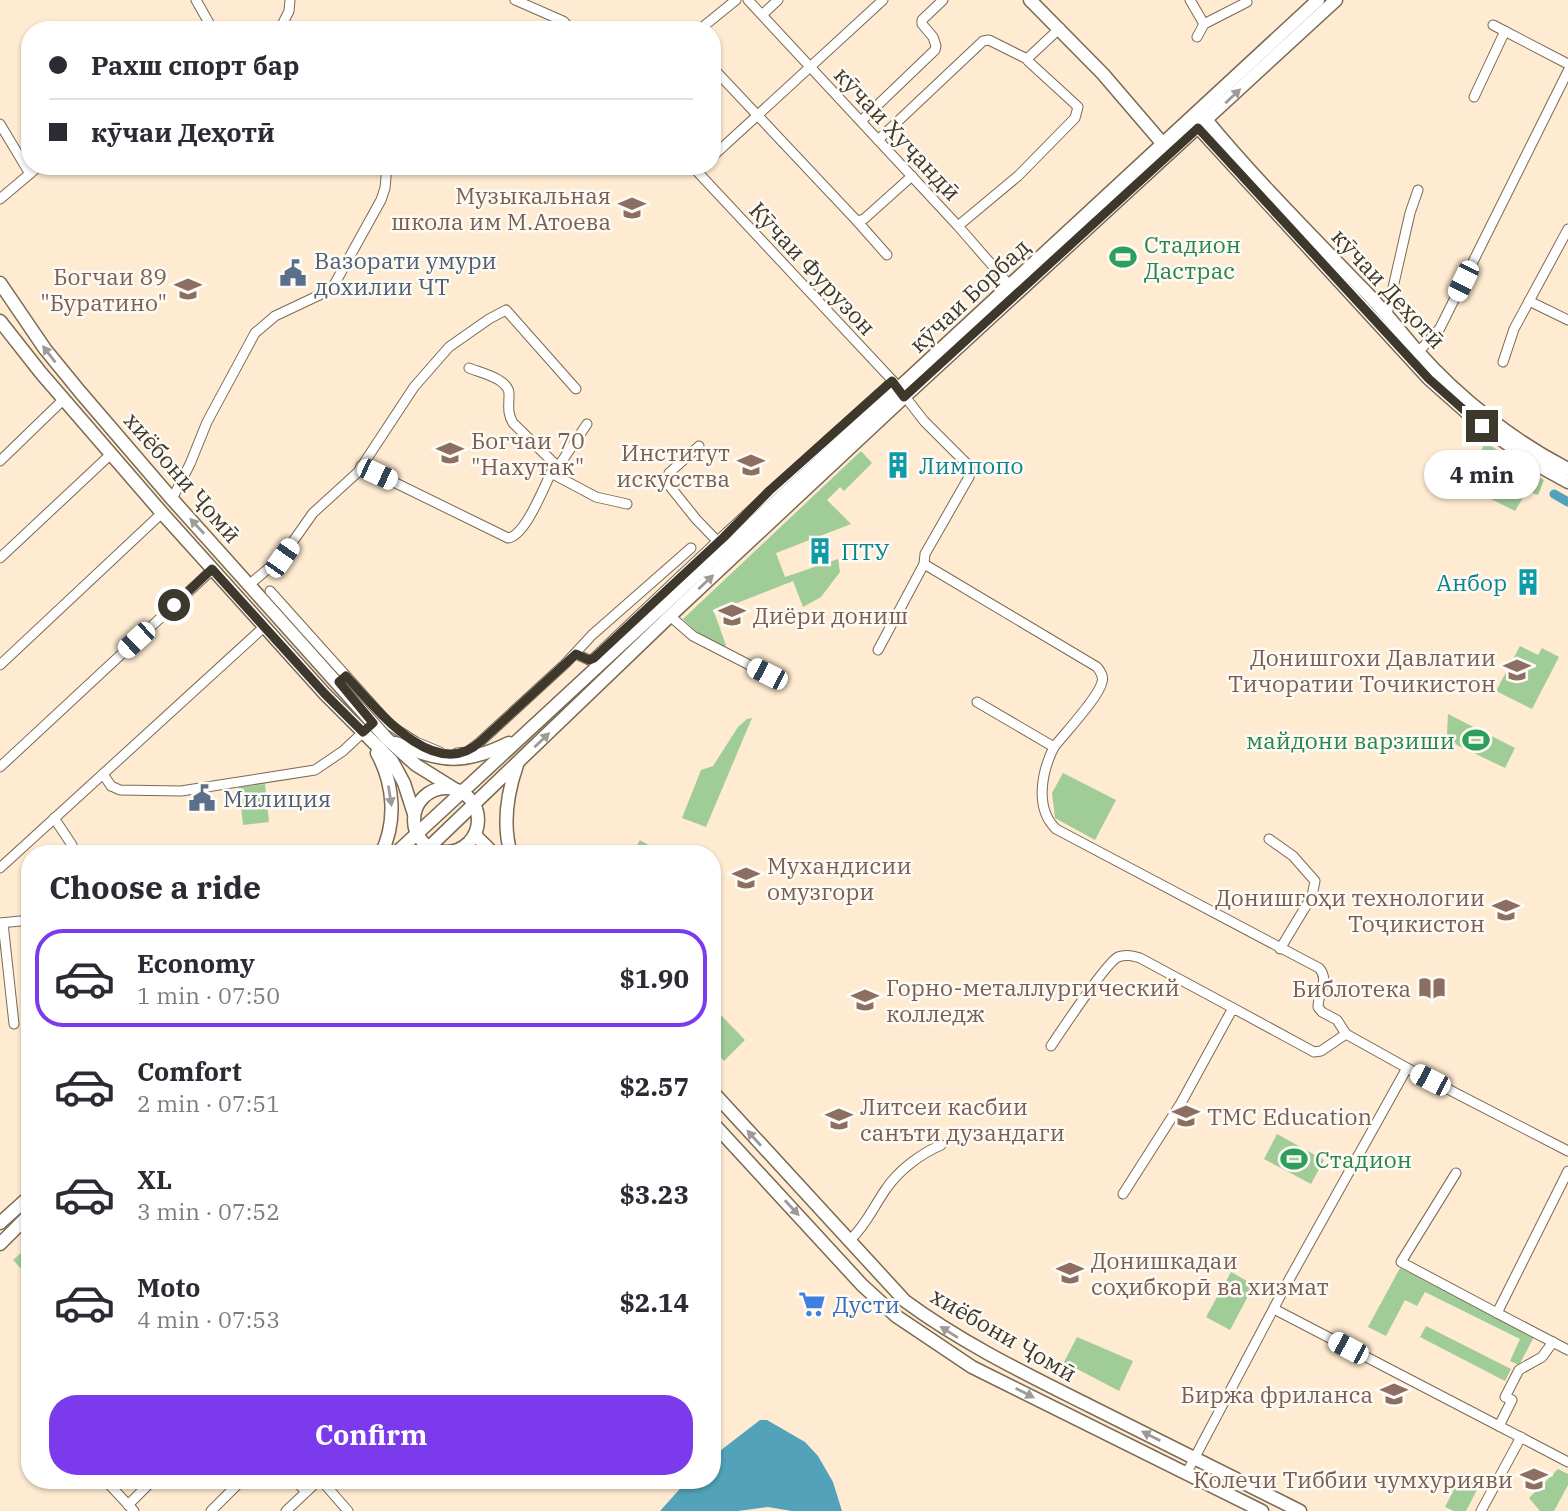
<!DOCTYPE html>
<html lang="en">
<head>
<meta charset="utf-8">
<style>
	body { margin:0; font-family:"IBM Plex Serif",serif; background:#f2f2f3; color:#2b2b33; height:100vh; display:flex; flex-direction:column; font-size:26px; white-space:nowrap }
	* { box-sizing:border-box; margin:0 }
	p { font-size:23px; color:#7c7c81 }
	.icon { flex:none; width:38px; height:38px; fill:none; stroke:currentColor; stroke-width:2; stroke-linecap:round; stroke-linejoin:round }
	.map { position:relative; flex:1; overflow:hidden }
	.panel { position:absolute; left:21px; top:845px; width:700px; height:644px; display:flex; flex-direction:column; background:#fff; border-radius:28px; box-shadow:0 2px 5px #0004 }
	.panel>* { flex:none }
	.hud { position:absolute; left:21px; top:21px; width:700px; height:154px; border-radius:28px; box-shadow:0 2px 5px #0004; display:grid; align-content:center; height:154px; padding:0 28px; background:#fff }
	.end { position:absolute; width:32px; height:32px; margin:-16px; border:9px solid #3e372c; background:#fff; box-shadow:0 0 0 4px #fff }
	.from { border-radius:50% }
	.bubble { position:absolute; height:49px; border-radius:24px; background:#fff; box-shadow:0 2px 5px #0004; font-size:23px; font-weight:800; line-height:49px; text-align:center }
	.car { position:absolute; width:21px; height:42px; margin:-21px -10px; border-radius:9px; box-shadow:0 0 5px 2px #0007; background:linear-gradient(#fff 24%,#345 0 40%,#fff 0 76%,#345 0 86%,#fff 0) }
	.hud b { display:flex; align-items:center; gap:24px; height:66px; font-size:26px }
	.hud b+b { border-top:2px solid #e1e1e2 }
	.hud i { width:18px; height:18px; background:#2b2b33 }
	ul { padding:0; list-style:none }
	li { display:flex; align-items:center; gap:21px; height:98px; margin:0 14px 10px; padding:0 14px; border:4px solid transparent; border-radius:28px }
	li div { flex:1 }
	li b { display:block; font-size:26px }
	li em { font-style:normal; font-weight:800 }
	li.current { border-color:#7c3aed }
	li>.icon { width:63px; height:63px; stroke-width:1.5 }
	h2 { padding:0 28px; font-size:32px; line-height:84px }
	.primary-button { display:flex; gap:14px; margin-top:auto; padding:14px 28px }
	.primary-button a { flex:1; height:80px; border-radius:28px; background:#7c3aed; color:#fff; font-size:28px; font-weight:800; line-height:80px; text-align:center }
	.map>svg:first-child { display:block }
</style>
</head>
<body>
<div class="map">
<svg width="1568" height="1511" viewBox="0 0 1568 1511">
	<rect width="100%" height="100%" fill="#feebd1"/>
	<g fill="#a0cc98">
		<polygon points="1485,442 1544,480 1538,495 1527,491 1515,511 1481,494 1488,478 1474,468"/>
		<polygon points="861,451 872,463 844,491 840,487 827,500 851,524 776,553 785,577 838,559 840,572 821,597 803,607 793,581 714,612 726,645 724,648 697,632 683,619"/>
		<polygon points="1520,646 1538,655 1542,648 1559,657 1532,709 1496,691"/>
		<polygon points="1448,714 1515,748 1505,768 1457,745 1447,734"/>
		<polygon points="752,718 706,827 682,818 701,770 713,766 738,727 747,719"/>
		<polygon points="1063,773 1116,800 1095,840 1055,818 1052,793"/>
		<polygon points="265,784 269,822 243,825 239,787"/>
		<polygon points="640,840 658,851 656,854 632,854"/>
		<polygon points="715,1009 745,1040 724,1061 712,1048 712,1011"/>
		<polygon points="1277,1134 1324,1160 1311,1184 1264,1159"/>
		<polygon points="30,1245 30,1277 29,1277 13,1260"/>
		<polygon points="1400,1268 1534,1337 1519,1365 1510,1361 1520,1339 1425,1292 1417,1306 1405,1300 1386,1336 1368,1327"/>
		<polygon points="1231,1272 1254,1285 1230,1330 1206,1317"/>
		<polygon points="1426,1326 1511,1369 1505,1381 1420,1337"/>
		<polygon points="1077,1337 1133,1361 1119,1391 1064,1362"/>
		<polygon points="1558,1469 1568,1474 1568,1485 1554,1511 1540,1511 1529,1498"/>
		<polygon points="1461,1476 1479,1486 1466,1511 1454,1511 1445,1507"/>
	</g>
	<polygon fill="#52a3b9" points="760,1420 767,1420 805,1442 818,1456 833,1482 842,1511 792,1511 768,1507 738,1511 660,1511 687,1481 712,1480 712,1457"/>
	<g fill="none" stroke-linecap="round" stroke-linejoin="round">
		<polyline stroke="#52a3b9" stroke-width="9" points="1554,494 1568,502"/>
		<defs>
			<g id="street">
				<polyline points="196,0 213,30"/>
				<polyline points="515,0 563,21 572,30"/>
				<polyline points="748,0 958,226 1012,288"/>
				<polyline points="1190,0 1204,24 1197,37"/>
				<polyline points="762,15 778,0"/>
				<polyline points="1204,24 1247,2"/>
				<polyline points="1493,25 1568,64"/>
				<polyline points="275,30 281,27 289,11 290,0"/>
				<polyline points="699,30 736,0"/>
				<polyline points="712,67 857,221 864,219 912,176"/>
				<polyline points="1474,97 1505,31"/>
				<polyline points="861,121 935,50 936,46 933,37 922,24 922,20 943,0"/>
				<polyline points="0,124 30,174"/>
				<polyline points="878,140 983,41 989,40 1027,59"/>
				<polyline points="712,157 883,0"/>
				<path d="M 692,166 L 893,381 L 924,421 L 968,465 L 970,469 L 969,477 L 925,554 L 924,564 L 1097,667 C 1100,671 1104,676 1102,682 C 1099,697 1065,733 1054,747 L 977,702"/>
				<polyline points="0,199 39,166"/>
				<polyline points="857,221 887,255"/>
				<polyline points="958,226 1018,176 1075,118 1078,107 1075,104 1028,61 1029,57 1060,28"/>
				<polyline points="1529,301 1568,320"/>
				<polyline points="1387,314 1410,213 1418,190"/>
				<polyline points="1415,356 1440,328 1568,71"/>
				<polyline points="1503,362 1514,329 1568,229"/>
				<path d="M 469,368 C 481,373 510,379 509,395 C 509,406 507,413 513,423 L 558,467 L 587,424"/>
				<polyline points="699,446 669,473 668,484 696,519 721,545"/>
				<polyline points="0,461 64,399"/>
				<path d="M 361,466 L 508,538 C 525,536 543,489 551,473"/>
				<polyline points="554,470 551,473 596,497 627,504"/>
				<polyline points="172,499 190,464 207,422 255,333 275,316 328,291 334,285 381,200 385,188 387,166"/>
				<polyline points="0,558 111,454"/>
				<polyline points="250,584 282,557 313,513 358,472 414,387 449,347 489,319 506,310 576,389"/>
				<polyline points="270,591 391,726 416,742 440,752"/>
				<polyline points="670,616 693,636 767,674"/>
				<polyline points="878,650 924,564"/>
				<path d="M 576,654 L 589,660 L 594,658 C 692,564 791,472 893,381"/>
				<polyline points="0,665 162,513"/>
				<path d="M 1054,747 C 1042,771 1034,808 1056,829 L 1319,968 C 1330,980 1318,992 1318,1007 L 1322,1012 L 1337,1020 L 1346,1034"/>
				<polyline points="457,753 467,752 480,742 566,663 592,635 691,548"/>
				<polyline points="0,767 212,570"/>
				<polyline points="103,774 111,786 120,790 181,791 315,770 343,751 373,723"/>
				<polyline points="54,818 72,845 72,854"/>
				<polyline points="1269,839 1293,856 1315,881 1312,896 1280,949"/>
				<polyline points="0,868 264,627"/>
				<polyline points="0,923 30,920"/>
				<polyline points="3,923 14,1024"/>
				<path d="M 1051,1046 C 1061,1031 1107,962 1118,957 C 1126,954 1133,956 1140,958 L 1233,1008"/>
				<polyline points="1568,1171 1497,1313 1568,1350"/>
				<polyline points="1456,1173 1401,1262 1497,1313"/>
				<polyline points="1123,1194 1181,1103 1233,1008 1314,1052 1321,1051 1346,1034 1407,1068"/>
				<path d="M 851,1239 C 866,1225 874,1206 886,1189 C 898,1171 920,1154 941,1145"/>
				<polyline points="1274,1309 1499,1426 1512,1400 1505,1397 1519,1370 1542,1357 1553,1342"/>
				<polyline points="1499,1426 1568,1462"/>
				<polyline points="1186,1474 1285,1287 1407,1068 1568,1151"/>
				<polyline points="105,1480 134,1511"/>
				<polyline points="295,1480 306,1492"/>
				<polyline points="321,1480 348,1511"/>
				<polyline points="128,1505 153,1480"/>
				<polyline points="211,1511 242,1480"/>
				<polyline points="286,1511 319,1480"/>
				<polyline points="1481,1511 1521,1437"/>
			</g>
			<g id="secondary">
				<polyline points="1030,0 1103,74 1163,144"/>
				<path d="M 1203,116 C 1252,176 1308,232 1362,288 C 1382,308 1399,330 1418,352 C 1459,398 1513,441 1568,469"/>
				<polyline points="1193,122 1429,379 1482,426 1539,466 1568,482"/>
				<polyline points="0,283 45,349 81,393 172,499 387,739 416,765 453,788"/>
				<polyline points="0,321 41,373 162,513 325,694 392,761 404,783 414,814"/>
				<path d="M 396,743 C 441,763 464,765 509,743"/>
				<path d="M 377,753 C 394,784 397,822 381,854"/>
				<circle cx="446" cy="820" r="32"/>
				<polyline points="475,835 494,854"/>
				<polyline points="395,854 1318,0"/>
				<polyline points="422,854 670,616 902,399 1336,0"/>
				<path d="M 511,854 C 502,824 507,794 517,765"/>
				<path d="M 712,1091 L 905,1301 C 962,1343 1026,1374 1090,1406 C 1160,1441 1230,1476 1300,1511"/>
				<polyline points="712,1122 862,1285 896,1316 972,1367 1262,1511"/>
				<polyline points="0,1223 30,1196"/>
				<polyline points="0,1244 30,1214"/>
			</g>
		</defs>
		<use href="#street" stroke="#7a6a53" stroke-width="11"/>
		<use href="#secondary" stroke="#7a6a53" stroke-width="15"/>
		<use href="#street" stroke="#fff" stroke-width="9"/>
		<use href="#secondary" stroke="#fff" stroke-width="12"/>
	</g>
	<defs><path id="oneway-solid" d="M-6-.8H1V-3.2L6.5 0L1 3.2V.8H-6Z" transform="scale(1.75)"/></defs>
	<g fill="#9e9b96">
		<use href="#oneway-solid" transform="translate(1233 96) rotate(-43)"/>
		<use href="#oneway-solid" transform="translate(49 354) rotate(-128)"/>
		<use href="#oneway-solid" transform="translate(197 526) rotate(-133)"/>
		<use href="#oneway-solid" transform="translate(706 582) rotate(-43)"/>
		<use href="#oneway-solid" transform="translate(542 740) rotate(-44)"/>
		<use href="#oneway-solid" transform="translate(390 796) rotate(81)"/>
		<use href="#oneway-solid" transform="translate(754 1138) rotate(-132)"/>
		<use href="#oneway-solid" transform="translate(792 1208) rotate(47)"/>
		<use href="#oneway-solid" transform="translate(949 1332) rotate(-148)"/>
		<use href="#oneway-solid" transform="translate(1025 1393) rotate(27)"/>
		<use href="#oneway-solid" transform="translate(1151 1436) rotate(-153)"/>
	</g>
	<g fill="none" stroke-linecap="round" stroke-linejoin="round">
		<path stroke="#3e372c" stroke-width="9" d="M 174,605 L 212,569 L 325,694 L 363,732 L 373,723 L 339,682 L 346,676 C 374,706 434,784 480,742 L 576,654 L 589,660 L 594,658 L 724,537 L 769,491 L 892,381 L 904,397 L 1198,128 L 1429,379 L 1482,426"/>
	</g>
	<defs>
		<symbol id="school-bare" viewBox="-9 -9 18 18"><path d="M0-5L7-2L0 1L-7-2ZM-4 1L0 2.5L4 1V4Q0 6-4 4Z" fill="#8d6e63" stroke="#fefbf5" stroke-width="2.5" paint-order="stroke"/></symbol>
		<symbol id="stadium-bare" viewBox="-9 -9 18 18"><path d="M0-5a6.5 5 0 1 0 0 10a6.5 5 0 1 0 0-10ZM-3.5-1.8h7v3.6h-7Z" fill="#2e9e5b" stroke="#fefbf5" stroke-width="2.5" paint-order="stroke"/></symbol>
		<symbol id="civic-bare" viewBox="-9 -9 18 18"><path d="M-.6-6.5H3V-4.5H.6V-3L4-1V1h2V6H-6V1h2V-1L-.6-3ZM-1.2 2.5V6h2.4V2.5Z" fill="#5c6f8a" stroke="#fefbf5" stroke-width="2.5" paint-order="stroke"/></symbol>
		<symbol id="university-bare" viewBox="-9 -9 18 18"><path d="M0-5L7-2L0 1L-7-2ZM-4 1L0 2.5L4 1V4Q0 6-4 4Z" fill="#8d6e63" stroke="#fefbf5" stroke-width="2.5" paint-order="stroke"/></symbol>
		<symbol id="building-bare" viewBox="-9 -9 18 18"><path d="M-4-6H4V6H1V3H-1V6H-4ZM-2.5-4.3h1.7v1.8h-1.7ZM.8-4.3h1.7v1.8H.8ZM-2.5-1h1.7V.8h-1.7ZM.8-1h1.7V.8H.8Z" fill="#0f9aa8" stroke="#fefbf5" stroke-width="2.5" paint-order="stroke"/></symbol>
		<symbol id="library-bare" viewBox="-9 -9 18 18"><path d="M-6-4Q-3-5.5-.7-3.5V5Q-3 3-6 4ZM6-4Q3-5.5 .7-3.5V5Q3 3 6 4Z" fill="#8d6e63" stroke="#fefbf5" stroke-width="2.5" paint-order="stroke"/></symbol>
		<symbol id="supermarket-bare" viewBox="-9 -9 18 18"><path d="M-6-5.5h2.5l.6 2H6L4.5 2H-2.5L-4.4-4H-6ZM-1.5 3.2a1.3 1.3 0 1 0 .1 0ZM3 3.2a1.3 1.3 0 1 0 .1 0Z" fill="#3f7fe0" stroke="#fefbf5" stroke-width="2.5" paint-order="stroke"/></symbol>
	</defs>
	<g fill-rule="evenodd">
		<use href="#school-bare" x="613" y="189" width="38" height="38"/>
		<use href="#stadium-bare" x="1104" y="238" width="38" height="38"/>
		<use href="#civic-bare" x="274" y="254" width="38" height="38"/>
		<use href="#school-bare" x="169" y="270" width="38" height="38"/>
		<use href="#school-bare" x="431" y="434" width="38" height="38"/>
		<use href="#university-bare" x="732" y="446" width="38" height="38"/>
		<use href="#building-bare" x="879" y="446" width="38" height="38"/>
		<use href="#building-bare" x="801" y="532" width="38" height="38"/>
		<use href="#building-bare" x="1509" y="563" width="38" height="38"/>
		<use href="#school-bare" x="713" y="596" width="38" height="38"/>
		<use href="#university-bare" x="1498" y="651" width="38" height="38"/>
		<use href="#stadium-bare" x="1457" y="721" width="38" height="38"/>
		<use href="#civic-bare" x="183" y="779" width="38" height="38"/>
		<use href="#university-bare" x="727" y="859" width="38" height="38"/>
		<use href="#university-bare" x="1487" y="891" width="38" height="38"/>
		<use href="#library-bare" x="1413" y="969" width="38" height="38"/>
		<use href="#university-bare" x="846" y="981" width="38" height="38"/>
		<use href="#university-bare" x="1167" y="1097" width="38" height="38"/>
		<use href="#university-bare" x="820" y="1100" width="38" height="38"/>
		<use href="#stadium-bare" x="1275" y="1140" width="38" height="38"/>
		<use href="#university-bare" x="1051" y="1254" width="38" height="38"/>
		<use href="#supermarket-bare" x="793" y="1285" width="38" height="38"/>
		<use href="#university-bare" x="1375" y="1375" width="38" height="38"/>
		<use href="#university-bare" x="1515" y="1460" width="38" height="38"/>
	</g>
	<g text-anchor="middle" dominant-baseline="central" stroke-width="5" stroke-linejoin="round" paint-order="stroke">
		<g font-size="23" fill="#3e372c" stroke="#fefbf5">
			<text transform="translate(898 133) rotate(47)">кӯчаи Хуҷандӣ</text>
			<text transform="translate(813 268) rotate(47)">Кӯчаи Фурузон</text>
			<text transform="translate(1389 288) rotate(47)">кӯчаи Деҳотӣ</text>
			<text transform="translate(969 295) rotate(-43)">кӯчаи Борбад</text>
			<text transform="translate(183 477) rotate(49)">хиёбони Ҷомӣ</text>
			<text transform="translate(1004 1334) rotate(30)">хиёбони Ҷомӣ</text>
		</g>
		<g font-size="23" fill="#785e54" stroke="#fefbf5" text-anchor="end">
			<text x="611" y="195">Музыкальная<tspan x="611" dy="26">школа им М.Атоева</tspan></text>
			<text x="167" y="276">Богчаи 89<tspan x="167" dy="26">"Буратино"</tspan></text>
			<text x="471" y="440" text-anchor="start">Богчаи 70<tspan x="471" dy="26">"Нахутак"</tspan></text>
			<text x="730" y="452">Институт<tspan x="730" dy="26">искусства</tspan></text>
			<text x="753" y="615" text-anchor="start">Диёри дониш</text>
			<text x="1496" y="657">Донишгохи Давлатии<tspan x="1496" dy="26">Тичоратии Точикистон</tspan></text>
			<text x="767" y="865" text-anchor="start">Мухандисии<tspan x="767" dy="26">омузгори</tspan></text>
			<text x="1485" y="897">Донишгоҳи технологии<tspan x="1485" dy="26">Тоҷикистон</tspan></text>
			<text x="886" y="987" text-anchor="start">Горно-металлургический<tspan x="886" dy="26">колледж</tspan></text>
			<text x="1411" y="988">Библотека</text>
			<text x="860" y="1106" text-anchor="start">Литсеи касбии<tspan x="860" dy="26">санъти дузандаги</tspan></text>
			<text x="1207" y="1116" text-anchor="start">TMC Education</text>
			<text x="1091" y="1260" text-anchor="start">Донишкадаи<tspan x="1091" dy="26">соҳибкорӣ ва хизмат</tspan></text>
			<text x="1373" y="1394">Биржа фриланса</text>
			<text x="1513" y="1479">Колечи Тиббии чумхурияви</text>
		</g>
		<g font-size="23" fill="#27864d" stroke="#fefbf5" text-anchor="start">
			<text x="1144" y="244">Стадион<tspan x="1144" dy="26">Дастрас</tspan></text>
			<text x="1455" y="740" text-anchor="end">майдони варзиши</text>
			<text x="1315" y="1159">Стадион</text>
		</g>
		<g font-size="23" fill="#4e5e75" stroke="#fefbf5" text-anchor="start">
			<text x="314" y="260">Вазорати умури<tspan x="314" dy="26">дохилии ЧТ</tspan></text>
			<text x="223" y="798">Милиция</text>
		</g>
		<g font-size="23" fill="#0d838f" stroke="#fefbf5" text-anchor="start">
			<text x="919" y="465">Лимпопо</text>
			<text x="841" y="551">ПТУ</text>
			<text x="1507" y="582" text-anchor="end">Анбор</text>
		</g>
		<g font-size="23" fill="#366cbe" stroke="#fefbf5" text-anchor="start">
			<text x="833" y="1304">Дусти</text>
		</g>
	</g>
</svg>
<i class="end from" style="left:174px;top:605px"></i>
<i class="end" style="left:1482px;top:426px"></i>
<div class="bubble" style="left:1424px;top:450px;width:116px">4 min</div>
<i class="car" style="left:1463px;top:281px;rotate:206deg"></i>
<i class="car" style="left:377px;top:474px;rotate:115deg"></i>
<i class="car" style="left:282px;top:558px;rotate:35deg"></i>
<i class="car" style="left:136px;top:640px;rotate:227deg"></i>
<i class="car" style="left:767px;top:674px;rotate:297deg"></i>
<i class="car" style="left:1430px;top:1080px;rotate:297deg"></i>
<i class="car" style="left:1348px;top:1348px;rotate:298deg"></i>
<div class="hud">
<b><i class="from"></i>Рахш спорт бар</b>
<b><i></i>кӯчаи Деҳотӣ</b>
</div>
<section class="panel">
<h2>Choose a ride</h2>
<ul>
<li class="current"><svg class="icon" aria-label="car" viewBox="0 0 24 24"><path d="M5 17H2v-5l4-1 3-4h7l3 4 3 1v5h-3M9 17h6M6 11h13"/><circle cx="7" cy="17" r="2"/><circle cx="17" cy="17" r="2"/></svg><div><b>Economy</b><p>1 min · 07:50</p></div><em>$1.90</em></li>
<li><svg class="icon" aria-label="car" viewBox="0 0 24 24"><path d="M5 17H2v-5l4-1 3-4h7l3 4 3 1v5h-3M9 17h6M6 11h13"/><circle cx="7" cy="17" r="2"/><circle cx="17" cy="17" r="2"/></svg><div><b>Comfort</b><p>2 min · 07:51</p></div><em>$2.57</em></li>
<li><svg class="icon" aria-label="car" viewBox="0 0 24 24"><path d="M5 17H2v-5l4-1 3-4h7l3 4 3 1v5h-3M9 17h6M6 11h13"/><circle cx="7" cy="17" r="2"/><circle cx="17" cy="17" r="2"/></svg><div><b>XL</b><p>3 min · 07:52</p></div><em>$3.23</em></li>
<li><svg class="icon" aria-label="car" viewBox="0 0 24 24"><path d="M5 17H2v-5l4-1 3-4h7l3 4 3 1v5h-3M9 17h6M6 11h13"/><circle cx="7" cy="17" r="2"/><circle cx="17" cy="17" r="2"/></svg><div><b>Moto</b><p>4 min · 07:53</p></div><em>$2.14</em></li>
</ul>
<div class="primary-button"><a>Confirm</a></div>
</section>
</div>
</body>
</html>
